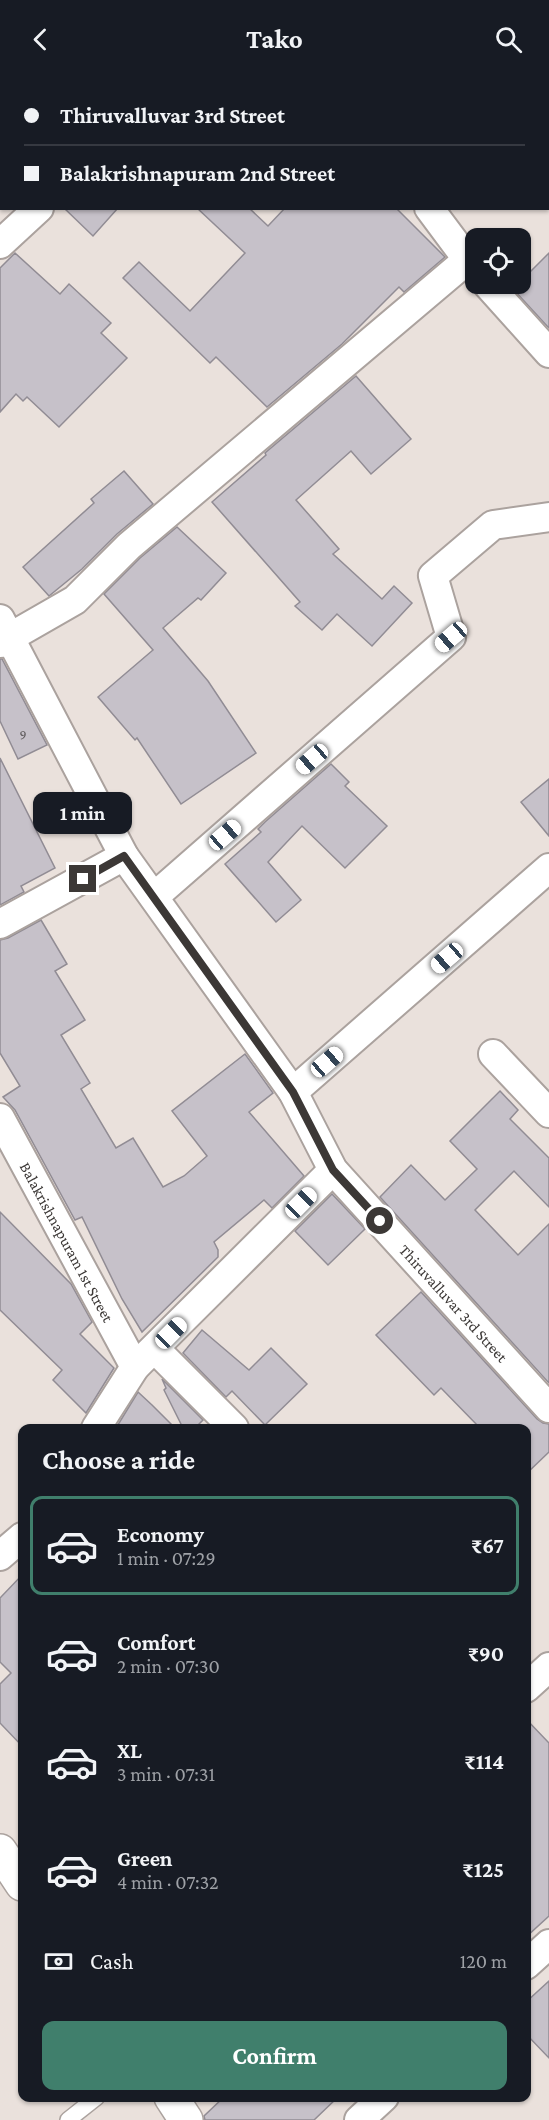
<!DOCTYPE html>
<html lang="en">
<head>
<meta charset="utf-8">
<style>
	body { margin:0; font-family:"Crimson Pro",serif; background:#242831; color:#f1f3f6; height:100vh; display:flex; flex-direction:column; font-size:22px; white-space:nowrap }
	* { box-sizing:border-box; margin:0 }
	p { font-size:20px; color:#9ea1a6 }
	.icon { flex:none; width:33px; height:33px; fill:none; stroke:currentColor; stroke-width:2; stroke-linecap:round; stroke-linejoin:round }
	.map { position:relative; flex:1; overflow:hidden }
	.drawer { position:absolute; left:18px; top:1346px; width:513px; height:678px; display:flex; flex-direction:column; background:#171b24; border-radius:12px; box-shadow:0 2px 4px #0004 }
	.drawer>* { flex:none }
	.guide { position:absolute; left:0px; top:0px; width:549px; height:132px; box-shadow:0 2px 4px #0004; display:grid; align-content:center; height:132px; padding:0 24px; background:#171b24 }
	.buttons { position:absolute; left:465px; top:150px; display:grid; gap:12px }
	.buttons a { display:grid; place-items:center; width:66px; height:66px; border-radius:12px; background:#171b24; box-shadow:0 2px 4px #0004; font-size:30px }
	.end { position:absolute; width:27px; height:27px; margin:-14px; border:8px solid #3c3836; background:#fff; box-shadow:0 0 0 3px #fff }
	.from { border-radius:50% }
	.bubble { position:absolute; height:42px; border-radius:12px; background:#171b24; box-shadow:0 2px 4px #0004; font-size:20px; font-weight:700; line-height:42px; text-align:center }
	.car { position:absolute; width:18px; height:36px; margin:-18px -9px; border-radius:8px; box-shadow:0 0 4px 2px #0007; background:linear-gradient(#fff 24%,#345 0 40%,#fff 0 76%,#345 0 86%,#fff 0) }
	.guide b { display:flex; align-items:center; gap:21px; height:57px; font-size:22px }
	.guide b+b { border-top:2px solid #363941 }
	.guide i { width:15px; height:15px; background:#f1f3f6 }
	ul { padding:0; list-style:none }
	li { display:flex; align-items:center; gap:18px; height:99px; margin:0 12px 9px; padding:0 12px; border:3px solid transparent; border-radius:12px }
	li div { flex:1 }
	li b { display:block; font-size:22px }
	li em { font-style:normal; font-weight:700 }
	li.active { border-color:#407f6c }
	li>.icon { width:54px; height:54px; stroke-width:1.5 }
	h2 { padding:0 24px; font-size:27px; line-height:72px }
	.pay { display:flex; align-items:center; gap:15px; height:66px; padding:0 24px; font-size:22px }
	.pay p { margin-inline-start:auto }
	.button { display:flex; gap:12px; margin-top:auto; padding:12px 24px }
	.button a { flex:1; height:69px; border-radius:12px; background:#407f6c; color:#fff; font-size:24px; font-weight:700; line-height:69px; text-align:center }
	header { display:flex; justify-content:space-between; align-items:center; height:78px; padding:0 24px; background:#171b24; font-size:27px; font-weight:700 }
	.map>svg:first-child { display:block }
</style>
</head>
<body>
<header><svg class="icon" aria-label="back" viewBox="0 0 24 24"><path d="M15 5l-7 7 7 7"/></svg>Tako<svg class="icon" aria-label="search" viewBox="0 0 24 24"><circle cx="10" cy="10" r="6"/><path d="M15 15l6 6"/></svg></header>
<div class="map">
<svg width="549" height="2042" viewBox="0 0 549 2042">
	<rect width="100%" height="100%" fill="#eae1dc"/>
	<g fill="#c6c1c9" stroke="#918c94" stroke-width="1.5">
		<polygon points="64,130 118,130 93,158"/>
		<polygon points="197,130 249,130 268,148 285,130 396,130 445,179 404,214 399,209 342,266 267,329 216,279 210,285 123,200 139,184 190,233 245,175"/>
		<polygon points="15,175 60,216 69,206 111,245 101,255 127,280 59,349 27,319 23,323 16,316 0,334 0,190"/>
		<polygon points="549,175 549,250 513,211"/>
		<polygon points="356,298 411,361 371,396 351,373 296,422 339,471 333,476 382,521 394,508 412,525 372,568 337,536 322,552 295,528 300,524 212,424 266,377 265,375"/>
		<polygon points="124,393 153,426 117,456 82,491 49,518 23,489 94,425 91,421"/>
		<polygon points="177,449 226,495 201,522 198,520 163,550 208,603 256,675 181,726 137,660 135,662 98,619 153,572 104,516 140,480"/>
		<polygon points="0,581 2,581 47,667 18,681 0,643"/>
		<polygon points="0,680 55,790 21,808 24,814 0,827"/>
		<polygon points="331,686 349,704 345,708 387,748 345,790 302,748 268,784 301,822 276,844 225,786 261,754 258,751 265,744"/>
		<polygon points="549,701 549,758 521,724"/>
		<polygon points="41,842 67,886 55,893 85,942 61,957 90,1005 81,1011 116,1070 133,1060 163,1109 184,1098 207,1078 172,1033 245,976 273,1015 249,1034 304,1098 272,1130 264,1122 214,1164 218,1172 218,1179 142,1254 122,1221 82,1139 75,1142 15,1032 3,1019 20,1008 0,975 0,862 8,860"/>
		<polygon points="500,1013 518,1032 510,1041 549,1080 549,1129 514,1093 475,1132 518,1177 549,1146 549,1305 380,1119 411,1087 445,1122 477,1091 450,1063"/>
		<polygon points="332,1116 365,1151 328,1187 295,1153"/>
		<polygon points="0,1134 71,1206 92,1244 80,1256 114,1290 86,1335 53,1302 62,1292 0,1232"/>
		<polygon points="421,1214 537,1341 543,1345 549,1346 549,1374 526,1396 526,1350 480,1350 441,1310 434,1317 376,1257"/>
		<polygon points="202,1252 249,1292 271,1270 307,1306 265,1347 232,1313 226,1319 183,1275"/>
		<polygon points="162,1301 203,1342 195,1350 183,1350 164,1312 166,1310"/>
		<polygon points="138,1314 152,1327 175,1350 116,1350"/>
		<polygon points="22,1497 22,1668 0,1645 0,1606 11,1595 0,1584 0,1520"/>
		<polygon points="526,1641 549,1665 549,1838 526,1859"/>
		<polygon points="549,1903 549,1980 526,1956 526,1924"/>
		<polygon points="224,2019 338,2019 314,2042 205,2042 204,2038"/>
	</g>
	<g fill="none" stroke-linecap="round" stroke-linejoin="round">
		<defs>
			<polyline id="lane" points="68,2042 97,2019"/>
			<g id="street">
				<polyline points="335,0 336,2"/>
				<polyline points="193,2 195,0"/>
				<polyline points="429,130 476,193"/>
				<polyline points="0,166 39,130"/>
				<polyline points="487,206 549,275"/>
				<path id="s1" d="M 0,541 L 124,778 L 293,1014 L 333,1092 L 549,1330"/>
				<polyline points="0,565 75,522 129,468 466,183"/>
				<polyline points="155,818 451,559 433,498 493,447 549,439"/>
				<polyline points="0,846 124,778"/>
				<polyline points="493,976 549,1035"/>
				<polyline points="293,1014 549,790"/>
				<path id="s2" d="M 0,1040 L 135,1289"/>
				<polyline points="155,1271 234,1350"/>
				<polyline points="96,1350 135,1289 333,1092"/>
				<polyline points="0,1478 22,1459"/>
				<polyline points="526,1610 549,1589"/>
				<polyline points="526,1887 549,1866"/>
				<polyline points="359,2042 384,2019"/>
			</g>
			<g id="secondary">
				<polyline points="0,1773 22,1806"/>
				<polyline points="171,2019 186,2042"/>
			</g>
		</defs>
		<use href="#lane" stroke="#aba29e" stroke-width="18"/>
		<use href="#street" stroke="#aba29e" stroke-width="32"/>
		<use href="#secondary" stroke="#aba29e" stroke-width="36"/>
		<use href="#lane" stroke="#fff" stroke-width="15"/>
		<use href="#street" stroke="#fff" stroke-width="28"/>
		<use href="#secondary" stroke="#fff" stroke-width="33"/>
	</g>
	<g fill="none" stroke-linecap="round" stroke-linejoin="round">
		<polyline stroke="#3c3836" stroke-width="8" points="83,801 124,778 293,1014 333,1092 380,1143"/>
	</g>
	<g text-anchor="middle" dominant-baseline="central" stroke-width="5" stroke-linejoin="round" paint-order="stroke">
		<g font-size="14" fill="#5e5a5b">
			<text x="23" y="656">9</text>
		</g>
		<g font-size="16" fill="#3c3836" stroke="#f8eee9">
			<text stroke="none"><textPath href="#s2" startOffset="141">Balakrishnapuram 1st Street</textPath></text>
			<text stroke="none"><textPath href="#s1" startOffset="825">Thiruvalluvar 3rd Street</textPath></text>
		</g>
	</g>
</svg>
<div class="buttons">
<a><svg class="icon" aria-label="locate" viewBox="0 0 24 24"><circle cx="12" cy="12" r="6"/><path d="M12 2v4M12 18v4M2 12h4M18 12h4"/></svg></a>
</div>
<i class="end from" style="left:380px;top:1143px"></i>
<i class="end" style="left:83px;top:801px"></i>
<div class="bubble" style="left:33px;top:714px;width:99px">1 min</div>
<i class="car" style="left:451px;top:559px;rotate:229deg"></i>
<i class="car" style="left:312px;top:681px;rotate:229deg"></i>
<i class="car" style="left:225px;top:757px;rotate:49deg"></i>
<i class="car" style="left:447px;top:880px;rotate:229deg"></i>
<i class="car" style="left:327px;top:984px;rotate:49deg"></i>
<i class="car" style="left:301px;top:1125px;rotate:45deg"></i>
<i class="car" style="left:171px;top:1255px;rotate:45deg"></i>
<div class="guide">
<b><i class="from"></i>Thiruvalluvar 3rd Street</b>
<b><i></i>Balakrishnapuram 2nd Street</b>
</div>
<section class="drawer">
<h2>Choose a ride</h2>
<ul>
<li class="active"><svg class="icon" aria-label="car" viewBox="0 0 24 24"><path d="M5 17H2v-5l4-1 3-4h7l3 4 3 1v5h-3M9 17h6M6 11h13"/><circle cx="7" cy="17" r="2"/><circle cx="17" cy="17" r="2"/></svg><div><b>Economy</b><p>1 min · 07:29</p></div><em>₹67</em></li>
<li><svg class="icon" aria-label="car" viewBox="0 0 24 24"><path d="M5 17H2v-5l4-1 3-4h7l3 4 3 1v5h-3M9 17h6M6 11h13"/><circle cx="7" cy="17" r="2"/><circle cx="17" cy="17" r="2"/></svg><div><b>Comfort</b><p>2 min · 07:30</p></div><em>₹90</em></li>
<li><svg class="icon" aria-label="car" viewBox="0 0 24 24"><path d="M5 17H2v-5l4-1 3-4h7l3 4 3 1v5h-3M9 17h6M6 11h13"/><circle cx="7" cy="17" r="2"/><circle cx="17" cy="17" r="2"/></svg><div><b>XL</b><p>3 min · 07:31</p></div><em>₹114</em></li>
<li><svg class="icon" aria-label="car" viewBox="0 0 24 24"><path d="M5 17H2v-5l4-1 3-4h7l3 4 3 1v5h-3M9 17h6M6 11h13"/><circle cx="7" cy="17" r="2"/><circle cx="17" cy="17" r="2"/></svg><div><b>Green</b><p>4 min · 07:32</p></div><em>₹125</em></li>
</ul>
<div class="pay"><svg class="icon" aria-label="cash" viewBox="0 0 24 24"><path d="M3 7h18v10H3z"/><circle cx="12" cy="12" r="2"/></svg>Cash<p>120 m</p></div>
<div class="button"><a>Confirm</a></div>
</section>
</div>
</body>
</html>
